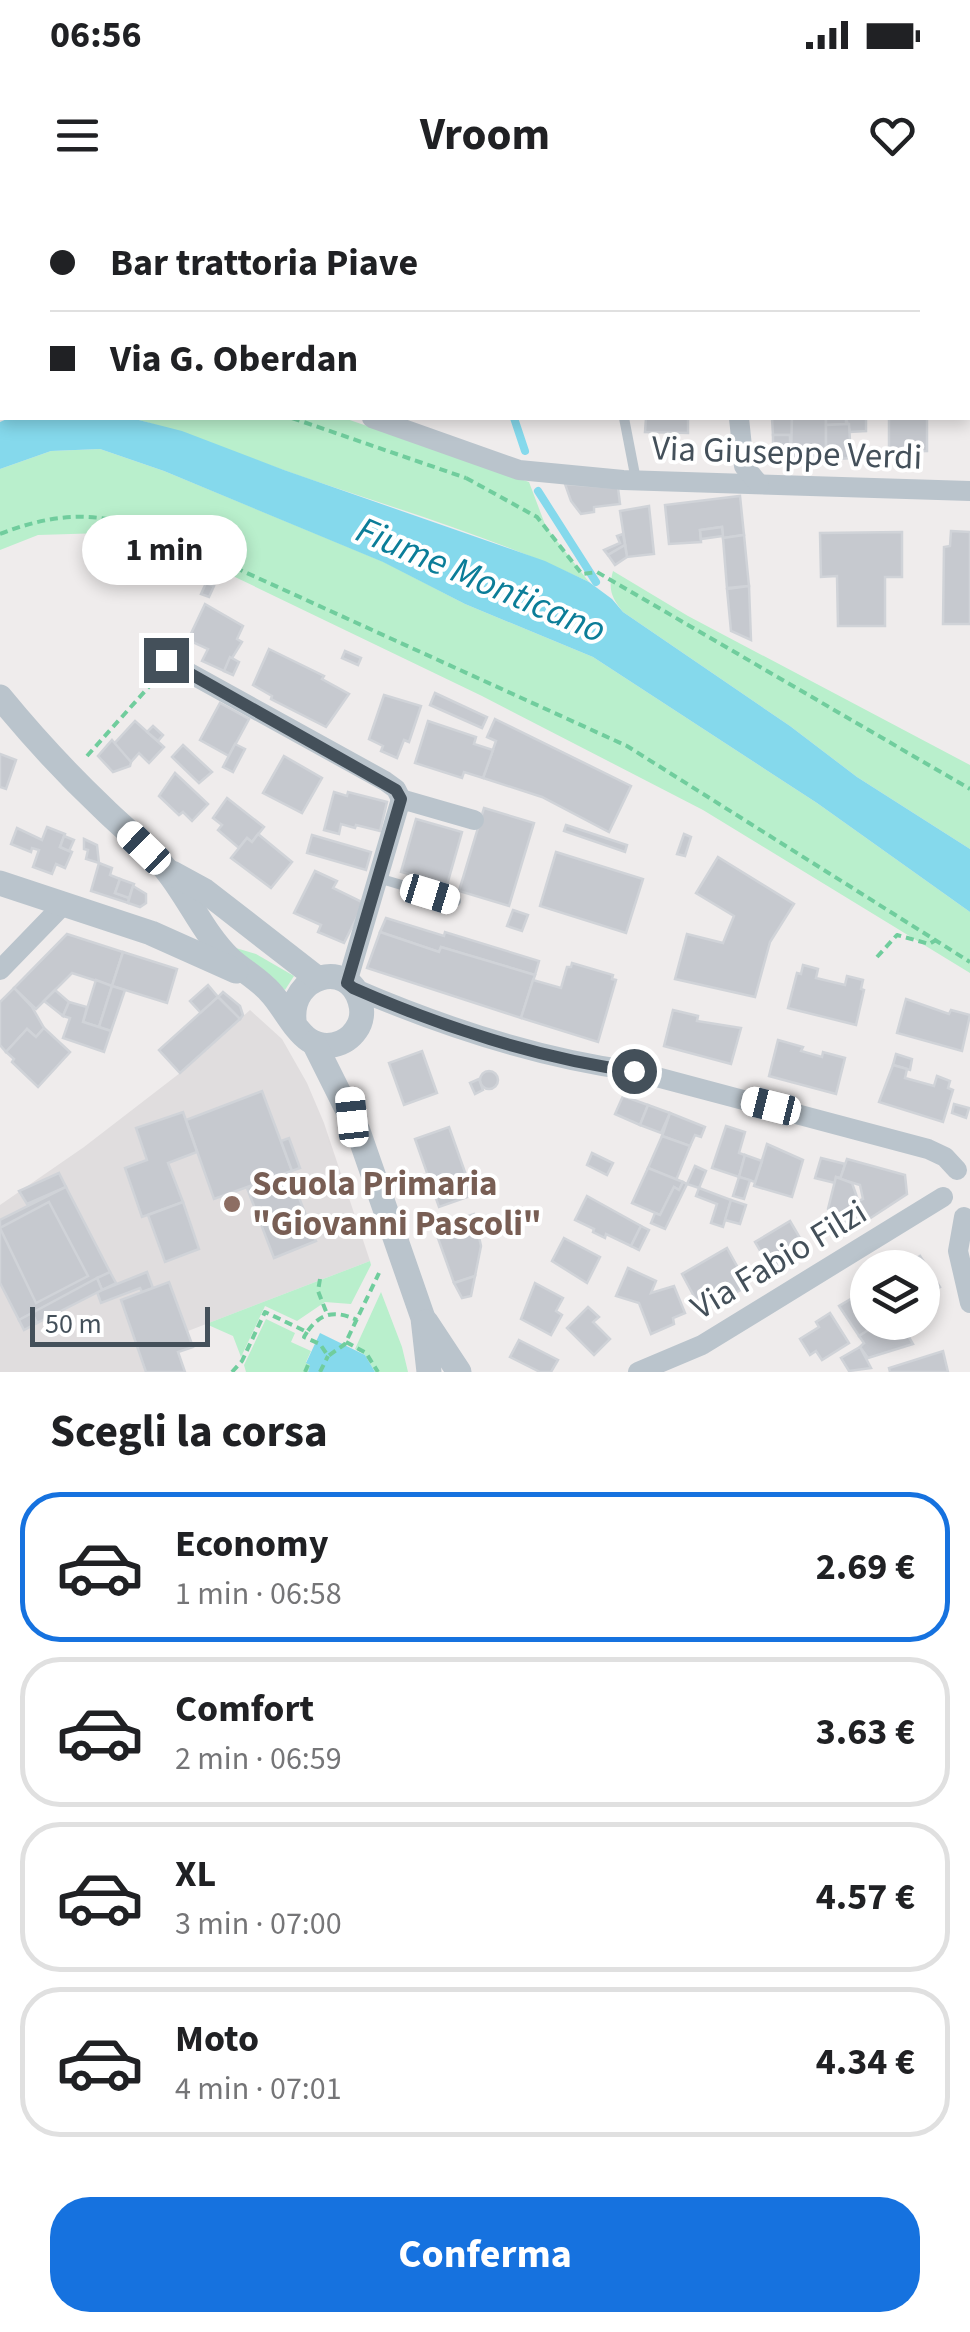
<!DOCTYPE html>
<html lang="it">
<head>
<meta charset="utf-8">
<style>
	body { margin:0; font-family:"Source Sans 3",sans-serif; background:#f6f6f6; color:#202124; height:100vh; display:flex; flex-direction:column; font-size:38px; white-space:nowrap }
	* { box-sizing:border-box; margin:0 }
	p { font-size:32px; color:#757577 }
	.icon { flex:none; width:55px; height:55px; fill:none; stroke:currentColor; stroke-width:2; stroke-linecap:round; stroke-linejoin:round }
	.map { position:relative; height:1172px; overflow:hidden }
	.panel { display:flex; flex-direction:column; background:#fff; flex:1 }
	.panel>* { flex:none }
	.hud { position:absolute; left:0px; top:0px; width:970px; height:220px; box-shadow:0 5px 15px #0003; display:grid; align-content:center; height:220px; padding:0 50px; background:#fff }
	.tools { position:absolute; left:850px; top:1050px; display:grid; gap:20px }
	.tools a { display:grid; place-items:center; width:90px; height:90px; border-radius:50%; background:#fff; box-shadow:0 5px 15px #0003; font-size:50px }
	.scale { position:absolute; left:30px; bottom:25px; width:180px; box-sizing:border-box; padding-left:10px; border:5px solid #44505a; border-top:0; font-size:28px; line-height:35px; white-space:nowrap; color:#44505a; -webkit-text-stroke:8px #fff; paint-order:stroke }
	.end { position:absolute; width:45px; height:45px; margin:-22px; border:12px solid #44505a; background:#fff; box-shadow:0 0 0 5px #fff }
	.from { border-radius:50% }
	.bubble { position:absolute; height:70px; border-radius:35px; background:#fff; box-shadow:0 5px 15px #0003; font-size:32px; font-weight:700; line-height:70px; text-align:center }
	.car { position:absolute; width:30px; height:60px; margin:-30px -15px; border-radius:12px; box-shadow:0 0 8px 2px #0007; background:linear-gradient(#fff 24%,#345 0 40%,#fff 0 76%,#345 0 86%,#fff 0) }
	.hud b { display:flex; align-items:center; gap:35px; height:95px; font-size:38px }
	.hud b+b { border-top:2px solid #e0e0e0 }
	.hud i { width:25px; height:25px; background:#202124 }
	ul { padding:0; list-style:none }
	li { display:flex; align-items:center; gap:30px; height:150px; margin:0 20px 15px; padding:0 30px; border:5px solid #e0e0e0; border-radius:40px }
	li div { flex:1 }
	li b { display:block; font-size:38px }
	li em { font-style:normal; font-weight:700 }
	li.selected { border-color:#1672df }
	li>.icon { width:90px; height:90px; stroke-width:1.5 }
	h2 { padding:0 50px; font-size:45px; line-height:120px }
	.action { display:flex; gap:20px; margin-top:auto; padding:20px 50px }
	.action a { flex:1; height:115px; border-radius:40px; background:#1672df; color:#fff; font-size:40px; font-weight:700; line-height:115px; text-align:center }
	.status { display:flex; justify-content:space-between; align-items:center; height:70px; padding:0 50px; background:#fff; direction:ltr }
	.status svg { height:28px; fill:currentColor }
	header { display:flex; justify-content:space-between; align-items:center; height:130px; padding:0 50px; background:#fff; font-size:45px; font-weight:700 }
	.map>svg:first-child { display:block }
</style>
</head>
<body>
<div class="status"><b>06:56</b><svg viewBox="0 0 49 12"><path d="M0 12V9h3v3zM5 12V6h3v6zM10 12V3h3v9zM15 12V0h3v12zM26 1h20v11H26zM47 4h2v5h-2z"/></svg></div>
<header><svg class="icon" aria-label="menu" viewBox="0 0 24 24"><path d="M4 6h16M4 12h16M4 18h16"/></svg>Vroom<svg class="icon" aria-label="heart" viewBox="0 0 24 24"><path d="M12 20l-8-8c-3-5 5-10 8-4 3-6 11-1 8 4z"/></svg></header>
<div class="map">
<svg width="970" height="1172" viewBox="0 0 970 1172">
	<rect width="100%" height="100%" fill="#efecec"/>
	<polygon fill="#e0ddde" points="250,810 282,839 307,883 324,923 370,1061 188,1131 193,1147 178,1152 185,1172 0,1172 0,1005 84,947 180,873"/>
	<g fill="#b9efcc">
		<path d="M 131,218 L 344,218 L 529,282 L 546,327 L 589,382 C 498,339 401,310 306,278 C 247,258 191,233 131,218 Z"/>
		<polygon points="100,249 164,271 384,362 465,404 593,457 817,603 970,712 970,773 703,610 482,496 235,377 104,333 38,335 0,350 0,269 51,251"/>
		<path d="M 613,371 L 688,416 L 970,565 L 970,649 L 857,577 L 790,526 L 623,412 C 611,397 608,389 613,371 Z"/>
		<polygon points="229,746 256,754 294,776 285,790"/>
		<polygon points="370,1061 371,1065 351,1104 325,1102 297,1121 265,1106 241,1157 233,1136 206,1124"/>
		<polygon points="381,1092 402,1147 408,1172 375,1172 365,1155 355,1149"/>
		<polygon points="266,1119 295,1133 291,1142 311,1151 306,1162 311,1165 308,1172 246,1172 244,1165"/>
	</g>
	<g fill="#85d9ec">
		<polygon points="9,218 131,218 182,231 284,270 545,361 589,382 612,399 623,412 790,526 857,577 970,649 970,712 817,603 593,457 465,404 383,362 164,271 100,249 51,251 0,269 0,222"/>
		<polygon points="320,1133 365,1155 375,1172 308,1172 310,1165 306,1163"/>
	</g>
	<g fill="none" stroke-linecap="round" stroke-linejoin="round">
		<g stroke="#85d9ec" stroke-width="8">
			<polyline points="514,218 525,251"/>
			<polyline points="538,291 596,382"/>
		</g>
	</g>
	<g fill="#c6c9cf" stroke="#d0d3d8" stroke-width="2.5">
		<polygon points="4,0 91,0 4,2"/>
		<rect x="334" y="0" width="93" height="2"/>
		<rect x="968" y="16" width="2" height="75"/>
		<polygon points="646,218 688,218 688,233 645,232"/>
		<polygon points="772,218 792,218 792,235 773,235"/>
		<polygon points="792,218 826,218 826,255 791,256"/>
		<polygon points="826,218 846,218 846,224 826,225"/>
		<polygon points="846,218 866,218 866,231 850,232"/>
		<polygon points="889,218 927,218 927,251 889,252"/>
		<polygon points="849,224 851,258 826,260 826,225"/>
		<polygon points="773,235 790,235 790,248 781,249 781,244 773,244"/>
		<polygon points="565,284 618,288 620,304 594,307 594,312 581,314 571,301"/>
		<polygon points="740,296 744,335 723,338 722,327 700,330 701,342 669,344 665,305"/>
		<polygon points="649,306 654,354 627,357 620,311"/>
		<polygon points="722,327 723,336 701,339 700,330"/>
		<polygon points="951,331 970,332 970,424 943,424 944,347 950,346"/>
		<polygon points="902,332 902,377 885,377 885,426 838,426 837,376 821,377 820,333"/>
		<polygon points="623,334 625,345 608,355 604,350 620,343 617,336"/>
		<polygon points="744,335 749,386 727,388 723,338"/>
		<polygon points="625,345 627,357 615,365 608,355"/>
		<polygon points="206,383 214,386 209,397 201,394"/>
		<polygon points="749,386 751,440 731,431 727,389"/>
		<polygon points="205,404 243,426 237,439 242,442 224,471 202,461 208,449 188,440"/>
		<polygon points="269,449 324,476 322,479 349,494 326,527 271,499 272,496 253,485"/>
		<polygon points="345,451 361,458 358,465 342,458"/>
		<polygon points="230,457 239,462 233,475 224,471"/>
		<polygon points="435,493 487,517 482,528 430,505"/>
		<polygon points="384,495 421,506 409,542 404,540 397,558 381,551 383,546 369,539"/>
		<polygon points="220,503 249,519 229,556 200,540"/>
		<polygon points="495,519 631,586 609,632 542,597 483,578 496,541 487,537"/>
		<polygon points="135,521 164,547 149,563 139,553 131,562 113,545"/>
		<polygon points="428,521 476,537 474,544 493,550 483,578 464,572 462,578 415,563"/>
		<polygon points="153,526 163,535 158,541 147,532"/>
		<polygon points="112,540 131,562 130,566 113,572 98,556"/>
		<polygon points="235,544 245,549 233,572 223,567"/>
		<polygon points="183,545 212,572 199,583 172,557"/>
		<polygon points="0,554 16,560 6,589 0,587"/>
		<polygon points="284,556 322,578 302,613 263,593"/>
		<polygon points="175,573 208,604 192,621 183,612 179,615 159,596"/>
		<polygon points="334,592 347,596 348,592 387,602 380,631 356,625 355,628 341,624 339,634 324,630"/>
		<polygon points="227,598 264,627 252,642 247,638 239,648 218,630 222,625 213,618"/>
		<polygon points="484,608 534,623 509,706 459,691"/>
		<polygon points="416,619 462,632 447,685 401,672"/>
		<polygon points="566,625 627,645 625,652 564,631"/>
		<polygon points="47,627 65,634 60,647 72,652 65,668 56,664 52,674 33,667 39,650 32,648 31,652 11,644 17,628 42,640"/>
		<polygon points="258,634 292,662 271,688 231,658 247,638 252,642"/>
		<polygon points="684,634 691,637 685,656 677,654"/>
		<polygon points="312,635 371,652 366,670 307,653"/>
		<polygon points="64,636 74,640 69,651 60,647"/>
		<polygon points="84,639 97,645 99,663 86,659 88,650 84,649"/>
		<polygon points="556,652 643,679 626,733 540,706"/>
		<polygon points="718,657 794,704 770,742 755,797 675,779 687,734 723,743 734,716 696,693"/>
		<polygon points="99,663 112,668 110,675 120,679 115,693 129,698 128,703 91,691"/>
		<polygon points="315,671 337,681 333,688 364,703 344,743 318,732 321,725 294,713"/>
		<polygon points="120,679 134,684 129,698 115,693"/>
		<polygon points="133,686 146,694 146,703 140,707 128,703"/>
		<polygon points="513,710 528,715 522,731 507,726"/>
		<polygon points="386,718 444,736 445,732 539,761 535,775 441,747 439,752 380,732"/>
		<polygon points="380,732 439,752 441,747 535,775 521,818 367,768"/>
		<polygon points="67,734 123,752 112,786 72,773 36,809 14,788"/>
		<polygon points="123,752 177,769 167,803 112,786"/>
		<polygon points="572,763 613,775 612,779 616,780 598,842 521,818 533,780 561,788 567,767 571,767"/>
		<polygon points="803,765 818,769 816,778 845,785 847,776 863,780 861,789 864,790 856,825 788,808 797,773 801,774"/>
		<polygon points="96,780 112,786 99,827 83,822"/>
		<polygon points="208,785 218,797 201,813 190,801"/>
		<polygon points="112,786 125,790 111,831 99,827"/>
		<polygon points="14,788 32,807 44,828 36,837 27,829 6,852 0,845 0,802"/>
		<polygon points="55,790 69,802 63,816 44,801"/>
		<polygon points="223,792 240,806 243,815 240,819 218,797"/>
		<polygon points="218,797 240,819 180,873 159,850"/>
		<polygon points="906,799 949,814 951,810 970,815 962,851 897,833"/>
		<polygon points="69,802 87,807 83,822 111,831 104,852 63,838 70,818 63,816"/>
		<polygon points="673,810 698,816 697,821 741,828 731,864 664,846"/>
		<polygon points="44,828 70,852 38,887 12,862 14,859 6,852 27,829 36,837"/>
		<polygon points="778,840 803,847 801,851 822,857 823,852 845,858 836,894 769,876"/>
		<polygon points="422,851 437,893 404,905 389,863"/>
		<polygon points="896,854 912,859 910,870 893,865"/>
		<polygon points="893,865 907,869 905,878 934,886 937,876 950,881 948,888 953,890 943,922 879,902"/>
		<circle cx="489" cy="880" r="9"/>
		<polygon points="479,879 483,890 475,894 470,883"/>
		<polygon points="262,891 292,971 214,999 186,920"/>
		<polygon points="623,896 648,905 640,925 615,914"/>
		<polygon points="954,904 969,908 966,918 952,913"/>
		<polygon points="648,905 670,913 661,933 640,925"/>
		<polygon points="183,912 197,952 168,963 183,1002 142,1017 125,968 147,960 136,928"/>
		<polygon points="670,913 705,927 701,937 695,935 690,946 662,936"/>
		<polygon points="726,926 745,932 739,953 745,955 739,977 712,968"/>
		<polygon points="449,927 473,995 439,1007 415,939"/>
		<polygon points="662,936 690,946 676,980 648,968"/>
		<polygon points="289,938 300,968 292,971 281,941"/>
		<polygon points="767,944 803,960 792,997 754,986"/>
		<polygon points="592,953 613,963 607,975 587,965"/>
		<polygon points="745,955 762,961 755,982 739,977"/>
		<polygon points="821,958 845,964 841,978 836,977 835,983 815,978"/>
		<polygon points="847,959 905,975 907,994 866,1021 856,1002 863,999 860,985 840,979"/>
		<polygon points="695,966 706,971 699,988 687,984"/>
		<polygon points="648,968 683,982 679,990 674,987 660,1015 632,1003"/>
		<polygon points="289,972 316,1041 274,1058 247,988"/>
		<polygon points="59,973 66,987 27,1004 19,991"/>
		<polygon points="739,977 750,980 744,999 733,996"/>
		<polygon points="836,977 852,983 864,1017 843,1031 828,1009"/>
		<polygon points="683,982 687,984 665,1029 651,1023 655,1013 660,1015 674,987 679,990"/>
		<polygon points="66,987 110,1072 19,1120 0,1083 0,1020"/>
		<polygon points="699,988 731,1000 723,1027 711,1023 717,1004 696,996"/>
		<polygon points="587,996 641,1026 631,1046 606,1034 605,1038 593,1032 594,1029 575,1020"/>
		<polygon points="731,1000 746,1005 740,1024 725,1020"/>
		<polygon points="49,1002 88,1076 36,1103 0,1028"/>
		<polygon points="183,1002 199,1049 165,1062 148,1015"/>
		<polygon points="474,1014 481,1046 475,1076 454,1083 434,1027"/>
		<polygon points="790,1021 803,1043 786,1053 789,1059 771,1069 755,1042"/>
		<polygon points="641,1026 649,1030 639,1050 631,1046"/>
		<polygon points="564,1038 600,1057 587,1083 552,1061"/>
		<polygon points="727,1048 748,1086 702,1111 682,1074"/>
		<polygon points="920,1056 940,1087 922,1098 922,1068 901,1068"/>
		<polygon points="628,1068 656,1081 651,1093 674,1086 685,1113 673,1118 674,1124 651,1134 639,1103 616,1096"/>
		<polygon points="110,1072 116,1083 102,1090 97,1078"/>
		<polygon points="147,1072 153,1088 142,1092 140,1088 101,1103 97,1092"/>
		<polygon points="475,1076 471,1096 462,1098 454,1083"/>
		<polygon points="97,1078 102,1090 37,1123 32,1113"/>
		<polygon points="169,1082 193,1147 178,1152 185,1172 146,1172 121,1100"/>
		<polygon points="535,1083 563,1098 556,1111 562,1115 551,1135 521,1119"/>
		<polygon points="868,1089 868,1122 881,1122 859,1136 839,1106"/>
		<polygon points="588,1107 599,1117 593,1122 610,1139 594,1155 567,1128"/>
		<polygon points="32,1113 37,1123 24,1130 19,1120"/>
		<polygon points="830,1113 849,1143 822,1160 816,1151 810,1155 800,1139 819,1127 816,1122"/>
		<polygon points="881,1122 900,1122 913,1144 868,1158 860,1147 864,1143 859,1136"/>
		<polygon points="519,1140 558,1160 551,1172 540,1172 510,1157"/>
		<polygon points="860,1147 871,1168 849,1171 841,1158"/>
		<polygon points="943,1151 948,1172 890,1172 889,1168"/>
	</g>
	<g fill="none" stroke-linecap="round" stroke-linejoin="round">
		<g stroke="#70cd9d" stroke-width="4" stroke-dasharray="8 5" stroke-linecap="butt">
			<polyline points="0,173 2,172"/>
			<polyline points="292,218 466,278"/>
			<polyline points="466,278 537,317 582,374 597,372 970,589"/>
			<path d="M 0,334 C 77,304 120,316 192,348 L 627,546 L 970,762"/>
			<polyline points="87,556 154,481"/>
			<polyline points="877,757 897,735 929,744 936,740"/>
			<polyline points="320,1079 318,1091 327,1114"/>
			<polyline points="307,1132 304,1137 320,1144 328,1156 345,1144 379,1073"/>
			<polyline points="346,1142 366,1153 378,1172"/>
			<path d="M 232,1172 L 242,1161 L 265,1112 L 307,1132 C 321,1112 335,1110 357,1120"/>
			<polyline points="305,1172 308,1165"/>
			<polyline points="320,1172 328,1156"/>
		</g>
		<g stroke="#bac4cc" stroke-width="10">
			<polyline points="564,0 564,2"/>
			<polyline points="624,218 636,280"/>
			<polyline points="378,678 456,701"/>
		</g>
		<g stroke="#bac4cc" stroke-width="20">
			<polyline points="733,0 733,2"/>
			<polyline points="372,218 519,270 623,280 970,291"/>
			<polyline points="739,218 744,266 759,284"/>
			<polyline points="166,460 385,581 396,589 401,599"/>
			<polyline points="0,770 64,704"/>
			<polyline points="347,783 401,599 474,620"/>
			<path d="M 353,788 C 441,826 538,858 634,871 L 928,949 L 945,957 L 957,970"/>
			<polyline points="964,1017 958,1051 970,1103"/>
			<polyline points="638,1172 702,1145 943,997"/>
		</g>
		<g stroke="#bac4cc" stroke-width="25">
			<path d="M 0,497 C 32,536 66,573 103,608 C 124,629 151,649 168,672 C 190,700 204,734 230,759 C 243,771 259,779 271,793 C 283,806 295,831 309,840 C 324,850 345,846 356,830 C 362,822 363,811 360,801 C 348,759 290,775 294,820"/>
			<polyline points="172,673 205,691 317,778"/>
			<polyline points="0,683 151,733 236,771"/>
			<polyline points="314,843 358,931 423,1118 429,1172"/>
			<polyline points="426,1122 459,1172"/>
		</g>
	</g>
	<g fill="none" stroke-linecap="round" stroke-linejoin="round">
		<path stroke="#44505a" stroke-width="12" d="M 166,460 L 396,590 L 401,599 L 347,783 L 353,788 C 439,826 540,859 634,871"/>
	</g>
	<circle fill="#8d6e63" stroke="#fff" stroke-width="4" cx="232" cy="1004" r="10"/>
	<g text-anchor="middle" dominant-baseline="central" stroke-width="8" stroke-linejoin="round" paint-order="stroke">
		<g font-size="35" fill="#44505a" stroke="#fff">
			<text transform="translate(787 253) rotate(2)">Via Giuseppe Verdi</text>
			<text transform="translate(779 1060) rotate(-31)">Via Fabio Filzi</text>
		</g>
		<g font-size="35" font-weight="bold" fill="#785e54" stroke="#fff" text-anchor="start">
			<text x="252" y="984">Scuola Primaria<tspan x="252" dy="40">"Giovanni Pascoli"</tspan></text>
		</g>
		<g font-size="38" font-style="italic" fill="#0b7d98" stroke="#fff">
			<text transform="translate(481 380) rotate(23)">Fiume Monticano</text>
		</g>
	</g>
</svg>
<div class="tools">
<a><svg class="icon" aria-label="layers" viewBox="0 0 24 24"><path d="M12 4l9 5-9 5-9-5zM3 14l9 5 9-5"/></svg></a>
</div>
<div class="scale">50 m</div>
<i class="end from" style="left:634px;top:871px"></i>
<i class="end" style="left:166px;top:460px"></i>
<div class="bubble" style="left:82px;top:315px;width:165px">1 min</div>
<i class="car" style="left:144px;top:648px;rotate:314deg"></i>
<i class="car" style="left:430px;top:694px;rotate:107deg"></i>
<i class="car" style="left:771px;top:906px;rotate:284deg"></i>
<i class="car" style="left:352px;top:917px;rotate:354deg"></i>
<div class="hud">
<b><i class="from"></i>Bar trattoria Piave</b>
<b><i></i>Via G. Oberdan</b>
</div>
</div>
<section class="panel">
<h2>Scegli la corsa</h2>
<ul>
<li class="selected"><svg class="icon" aria-label="car" viewBox="0 0 24 24"><path d="M5 17H2v-5l4-1 3-4h7l3 4 3 1v5h-3M9 17h6M6 11h13"/><circle cx="7" cy="17" r="2"/><circle cx="17" cy="17" r="2"/></svg><div><b>Economy</b><p>1 min · 06:58</p></div><em>2.69 €</em></li>
<li><svg class="icon" aria-label="car" viewBox="0 0 24 24"><path d="M5 17H2v-5l4-1 3-4h7l3 4 3 1v5h-3M9 17h6M6 11h13"/><circle cx="7" cy="17" r="2"/><circle cx="17" cy="17" r="2"/></svg><div><b>Comfort</b><p>2 min · 06:59</p></div><em>3.63 €</em></li>
<li><svg class="icon" aria-label="car" viewBox="0 0 24 24"><path d="M5 17H2v-5l4-1 3-4h7l3 4 3 1v5h-3M9 17h6M6 11h13"/><circle cx="7" cy="17" r="2"/><circle cx="17" cy="17" r="2"/></svg><div><b>XL</b><p>3 min · 07:00</p></div><em>4.57 €</em></li>
<li><svg class="icon" aria-label="car" viewBox="0 0 24 24"><path d="M5 17H2v-5l4-1 3-4h7l3 4 3 1v5h-3M9 17h6M6 11h13"/><circle cx="7" cy="17" r="2"/><circle cx="17" cy="17" r="2"/></svg><div><b>Moto</b><p>4 min · 07:01</p></div><em>4.34 €</em></li>
</ul>
<div class="action"><a>Conferma</a></div>
</section>
</body>
</html>
